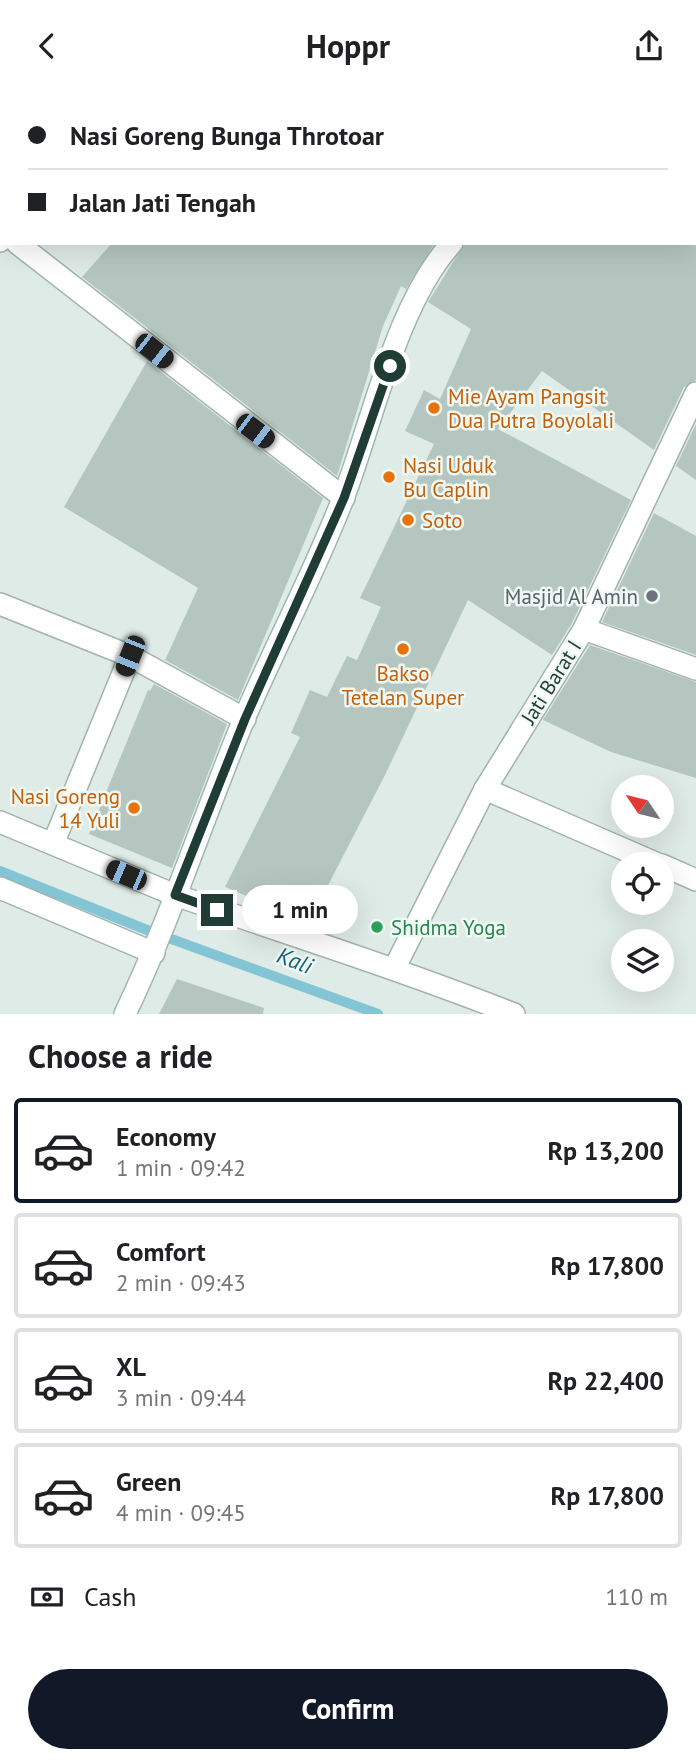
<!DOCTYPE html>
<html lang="en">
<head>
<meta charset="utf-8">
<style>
	body { margin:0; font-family:"PT Sans",sans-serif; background:#f2f2f2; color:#202124; height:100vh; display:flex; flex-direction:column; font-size:26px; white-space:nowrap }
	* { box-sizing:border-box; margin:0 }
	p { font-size:23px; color:#757577 }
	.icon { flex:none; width:38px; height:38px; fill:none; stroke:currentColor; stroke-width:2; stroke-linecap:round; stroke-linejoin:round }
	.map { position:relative; height:923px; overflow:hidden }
	.sheet { display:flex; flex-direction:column; background:#fff; flex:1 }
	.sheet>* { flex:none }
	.banner { position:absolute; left:0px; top:0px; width:696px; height:154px; box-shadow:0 7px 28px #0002; display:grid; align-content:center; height:154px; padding:0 28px; background:#fff }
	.needle { width:46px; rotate:305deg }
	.controls { position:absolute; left:611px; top:684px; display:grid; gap:14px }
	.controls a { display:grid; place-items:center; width:63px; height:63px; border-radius:50%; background:#fff; box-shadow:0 7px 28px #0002; font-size:35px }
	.end { position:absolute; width:32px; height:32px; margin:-16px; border:9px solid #1f3c35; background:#fff; box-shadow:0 0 0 4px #fff }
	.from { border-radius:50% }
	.bubble { position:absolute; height:49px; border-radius:24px; background:#fff; box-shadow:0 7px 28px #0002; font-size:23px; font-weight:700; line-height:49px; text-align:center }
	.car { position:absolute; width:21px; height:42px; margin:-21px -10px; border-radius:9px; box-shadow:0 0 5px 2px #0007; background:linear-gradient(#222 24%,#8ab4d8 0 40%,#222 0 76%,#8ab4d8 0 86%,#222 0) }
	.banner b { display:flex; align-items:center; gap:24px; height:66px; font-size:26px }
	.banner b+b { border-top:2px solid #e0e0e0 }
	.banner i { width:18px; height:18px; background:#202124 }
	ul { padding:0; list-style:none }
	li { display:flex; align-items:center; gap:21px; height:105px; margin:0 14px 10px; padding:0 14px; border:4px solid #e0e0e0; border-radius:7px }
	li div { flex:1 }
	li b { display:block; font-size:26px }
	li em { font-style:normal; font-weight:700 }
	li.selected { border-color:#111827 }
	li>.icon { width:63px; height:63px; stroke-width:1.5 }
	h2 { padding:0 28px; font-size:32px; line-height:84px }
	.pay { display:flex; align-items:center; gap:18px; height:77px; padding:0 28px; font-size:26px }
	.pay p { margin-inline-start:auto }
	.cta { display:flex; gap:14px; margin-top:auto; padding:14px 28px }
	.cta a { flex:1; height:80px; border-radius:42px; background:#111827; color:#fff; font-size:28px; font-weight:700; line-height:80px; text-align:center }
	header { display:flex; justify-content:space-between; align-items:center; height:91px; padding:0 28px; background:#fff; font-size:32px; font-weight:700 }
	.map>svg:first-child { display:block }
</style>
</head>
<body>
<header><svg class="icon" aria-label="back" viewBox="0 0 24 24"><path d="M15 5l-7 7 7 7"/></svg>Hoppr<svg class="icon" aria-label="share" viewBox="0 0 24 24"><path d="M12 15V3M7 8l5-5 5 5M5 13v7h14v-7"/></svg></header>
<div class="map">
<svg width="696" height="923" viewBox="0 0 696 923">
	<rect width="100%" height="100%" fill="#dfebe6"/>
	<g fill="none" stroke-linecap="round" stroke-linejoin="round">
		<polyline stroke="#83c5d4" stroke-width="10" points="0,780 152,841 378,923"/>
	</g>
	<g fill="#b4c6bf">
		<polygon points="112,152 435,152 406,198 401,195 383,235 337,385 82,186"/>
		<polygon points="465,152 696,152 696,289 684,296 654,359 542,280 498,338 631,409 572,532 552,564 468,509 385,684 309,831 225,796 300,646 291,642 310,599 327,606 347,565 357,569 381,516 360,507 434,353 405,340 424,299 440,308 471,238 428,211"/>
		<polygon points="147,270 323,407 238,609 165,569 198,497 64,416"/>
		<polygon points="696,333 696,389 676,375"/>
		<polygon points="654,422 696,445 696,564 602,531"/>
		<polygon points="590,554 696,591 696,687 611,661 543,629"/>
		<polygon points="154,593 227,633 172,777 89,743 148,599 150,600"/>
		<polygon points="177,888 264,917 263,923 159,923"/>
	</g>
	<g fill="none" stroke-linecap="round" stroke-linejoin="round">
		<defs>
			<g id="minor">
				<polyline points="68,2 70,0"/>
				<polyline points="0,78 2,76"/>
				<polyline points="695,136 696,138"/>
				<polyline points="0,150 2,148"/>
				<polyline points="17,152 344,407"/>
				<polyline points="0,513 130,565 245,628"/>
				<polyline points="584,538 696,578"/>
				<polyline points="485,698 660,774"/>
				<polyline points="0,731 175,804"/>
				<polyline points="53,753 130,565"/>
				<polyline points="662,774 696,789"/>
				<polyline points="0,797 154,862"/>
				<polyline points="395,876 485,698 584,538 696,302"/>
			</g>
			<g id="tertiary">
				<polyline points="570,0 571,2"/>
				<path d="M 175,804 C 289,843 402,879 514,923"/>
			</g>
			<g id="secondary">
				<polyline points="606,2 609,0"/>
				<path d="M 125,923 C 171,827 203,727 244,628 C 276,553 315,481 344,405 C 373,329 397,212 452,152"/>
			</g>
		</defs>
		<use href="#minor" stroke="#a2b3ad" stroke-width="24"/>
		<use href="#tertiary" stroke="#a2b3ad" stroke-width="24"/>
		<use href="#secondary" stroke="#9db8af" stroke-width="24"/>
		<use href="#minor" stroke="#fff" stroke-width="21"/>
		<use href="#tertiary" stroke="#fff" stroke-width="21"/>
		<use href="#secondary" stroke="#fff" stroke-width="21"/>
	</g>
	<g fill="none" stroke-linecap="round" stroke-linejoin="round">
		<polyline stroke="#1f3c35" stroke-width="9" points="217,819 175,804 245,628 344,407 390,275"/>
	</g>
	<g fill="#e8710a" stroke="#f0f8f4" stroke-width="2.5">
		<circle cx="434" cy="317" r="7"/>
		<circle cx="389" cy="386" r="7"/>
		<circle cx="408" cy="429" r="7"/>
		<circle cx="403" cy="558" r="7"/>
		<circle cx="134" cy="717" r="7"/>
	</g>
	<circle fill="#6b7280" stroke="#f0f8f4" stroke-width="2.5" cx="652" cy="505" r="7"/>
	<circle fill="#2e9e5b" stroke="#f0f8f4" stroke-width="2.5" cx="377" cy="836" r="7"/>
	<g text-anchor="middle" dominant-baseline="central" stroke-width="5" stroke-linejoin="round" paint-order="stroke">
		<g font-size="21" fill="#c56008" stroke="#f0f8f4" text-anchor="start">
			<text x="448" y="305">Mie Ayam Pangsit<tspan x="448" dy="24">Dua Putra Boyolali</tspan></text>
			<text x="403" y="374">Nasi Uduk<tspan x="403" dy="24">Bu Caplin</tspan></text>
			<text x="422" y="429">Soto</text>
			<text x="403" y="582" text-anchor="middle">Bakso<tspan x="403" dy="24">Tetelan Super</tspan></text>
			<text x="120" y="705" text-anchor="end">Nasi Goreng<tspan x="120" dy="24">14 Yuli</tspan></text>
		</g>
		<g font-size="21" fill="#5b616d" stroke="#f0f8f4" text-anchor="end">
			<text x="638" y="505">Masjid Al Amin</text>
		</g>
		<g font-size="21" fill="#1f3c35" stroke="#f0f8f4">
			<text transform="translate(551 591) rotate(-58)">Jati Barat I</text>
		</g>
		<g font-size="21" fill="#27864d" stroke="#f0f8f4" text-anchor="start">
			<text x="391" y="836">Shidma Yoga</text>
		</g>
		<g font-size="23" font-style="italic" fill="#16677b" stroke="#f0f8f4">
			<text transform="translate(295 869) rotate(21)">Kali</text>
		</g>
	</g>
</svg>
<div class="controls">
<a><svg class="needle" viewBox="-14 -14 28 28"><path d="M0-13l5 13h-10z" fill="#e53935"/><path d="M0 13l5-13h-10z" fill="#757577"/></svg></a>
<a><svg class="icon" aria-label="locate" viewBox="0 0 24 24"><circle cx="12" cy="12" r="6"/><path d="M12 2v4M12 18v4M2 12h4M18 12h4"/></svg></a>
<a><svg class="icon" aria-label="layers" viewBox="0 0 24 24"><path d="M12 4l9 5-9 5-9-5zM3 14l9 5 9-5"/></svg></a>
</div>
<i class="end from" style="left:390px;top:275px"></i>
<i class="end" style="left:217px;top:819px"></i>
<div class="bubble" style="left:242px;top:794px;width:116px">1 min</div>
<i class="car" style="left:154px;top:260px;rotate:128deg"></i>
<i class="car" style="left:255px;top:340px;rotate:127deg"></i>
<i class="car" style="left:130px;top:565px;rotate:202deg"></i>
<i class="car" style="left:126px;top:784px;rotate:293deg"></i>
<div class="banner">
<b><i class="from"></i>Nasi Goreng Bunga Throtoar</b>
<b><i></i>Jalan Jati Tengah</b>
</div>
</div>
<section class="sheet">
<h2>Choose a ride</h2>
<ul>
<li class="selected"><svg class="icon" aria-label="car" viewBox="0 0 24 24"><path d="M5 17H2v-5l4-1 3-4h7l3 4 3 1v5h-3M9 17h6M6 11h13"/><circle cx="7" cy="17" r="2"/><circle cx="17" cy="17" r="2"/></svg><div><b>Economy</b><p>1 min · 09:42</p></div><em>Rp 13,200</em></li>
<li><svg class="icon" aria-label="car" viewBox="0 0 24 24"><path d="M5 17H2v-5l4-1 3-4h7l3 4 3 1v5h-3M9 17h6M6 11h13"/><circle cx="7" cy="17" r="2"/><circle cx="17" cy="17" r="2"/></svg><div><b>Comfort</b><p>2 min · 09:43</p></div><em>Rp 17,800</em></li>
<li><svg class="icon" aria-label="car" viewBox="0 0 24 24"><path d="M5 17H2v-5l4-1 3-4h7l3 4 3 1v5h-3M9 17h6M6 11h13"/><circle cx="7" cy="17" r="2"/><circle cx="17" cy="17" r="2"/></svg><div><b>XL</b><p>3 min · 09:44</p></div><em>Rp 22,400</em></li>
<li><svg class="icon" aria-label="car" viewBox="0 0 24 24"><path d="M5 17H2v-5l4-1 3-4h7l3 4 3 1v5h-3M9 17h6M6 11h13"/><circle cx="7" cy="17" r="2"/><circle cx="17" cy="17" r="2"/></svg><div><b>Green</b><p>4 min · 09:45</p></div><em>Rp 17,800</em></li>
</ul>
<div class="pay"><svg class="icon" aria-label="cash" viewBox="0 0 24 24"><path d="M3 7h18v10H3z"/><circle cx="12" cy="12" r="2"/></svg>Cash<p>110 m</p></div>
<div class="cta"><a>Confirm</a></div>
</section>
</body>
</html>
